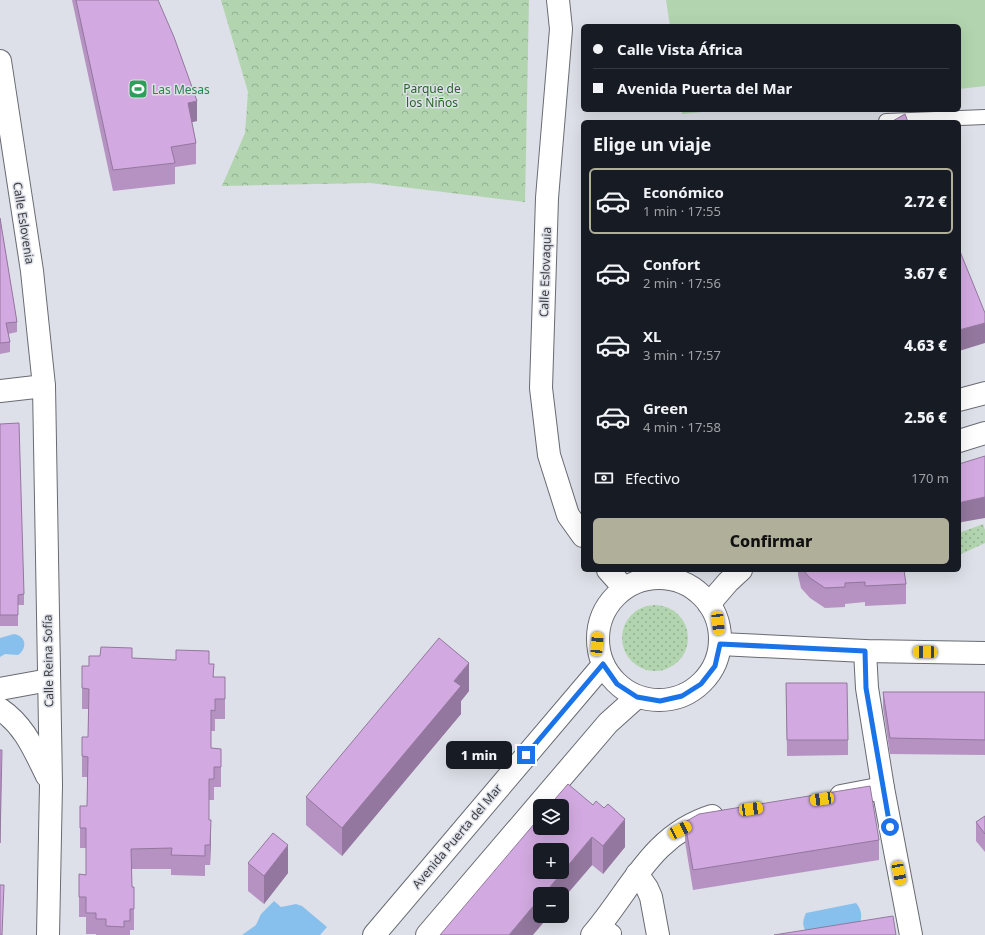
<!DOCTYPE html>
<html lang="es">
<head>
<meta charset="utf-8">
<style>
	body { margin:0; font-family:"Noto Sans",sans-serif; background:#20242c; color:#f1f3f6; height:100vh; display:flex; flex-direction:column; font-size:15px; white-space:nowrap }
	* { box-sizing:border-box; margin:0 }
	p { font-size:13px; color:#9ea1a6 }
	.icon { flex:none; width:22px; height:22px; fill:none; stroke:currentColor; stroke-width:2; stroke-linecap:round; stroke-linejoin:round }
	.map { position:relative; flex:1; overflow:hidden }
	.panel { position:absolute; left:581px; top:120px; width:380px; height:452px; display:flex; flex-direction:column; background:#171b24; border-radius:6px; box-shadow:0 4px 16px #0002 }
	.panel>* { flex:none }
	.top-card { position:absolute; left:581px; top:24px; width:380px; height:88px; border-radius:6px; box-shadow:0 4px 16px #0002; display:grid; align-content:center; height:88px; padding:0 12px; background:#171b24 }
	.buttons { position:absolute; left:533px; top:799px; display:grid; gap:8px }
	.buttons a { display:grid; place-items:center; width:36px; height:36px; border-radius:6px; background:#171b24; box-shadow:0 4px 16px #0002; font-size:20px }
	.end { position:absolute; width:18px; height:18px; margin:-9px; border:5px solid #1a73e8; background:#fff; box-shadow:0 0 0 2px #fff }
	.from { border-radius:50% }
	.bubble { position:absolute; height:28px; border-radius:6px; background:#171b24; box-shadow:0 4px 16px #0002; font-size:13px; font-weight:800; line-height:28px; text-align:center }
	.car { position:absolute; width:12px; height:24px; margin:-12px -6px; border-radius:5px; box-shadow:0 0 3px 1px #0007; background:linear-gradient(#f5c518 24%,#345 0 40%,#f5c518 0 76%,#345 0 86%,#f5c518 0) }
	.top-card b { display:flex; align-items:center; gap:14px; height:38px; font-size:15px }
	.top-card b+b { border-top:1px solid #363941 }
	.top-card i { width:10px; height:10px; background:#f1f3f6 }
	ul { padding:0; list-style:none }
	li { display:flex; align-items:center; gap:12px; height:66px; margin:0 8px 6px; padding:0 4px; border:2px solid transparent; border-radius:6px }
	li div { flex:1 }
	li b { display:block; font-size:15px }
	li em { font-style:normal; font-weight:800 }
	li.active { border-color:#b0af9a }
	li>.icon { width:36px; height:36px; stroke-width:1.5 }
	h2 { padding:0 12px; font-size:18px; line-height:48px }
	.pay { display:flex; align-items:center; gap:10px; height:44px; padding:0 12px; font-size:15px }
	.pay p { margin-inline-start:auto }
	.cta { display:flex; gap:8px; margin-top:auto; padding:8px 12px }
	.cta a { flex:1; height:46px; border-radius:6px; background:#b0af9a; color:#111; font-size:16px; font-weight:800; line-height:46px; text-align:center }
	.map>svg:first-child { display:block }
</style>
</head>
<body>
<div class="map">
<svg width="985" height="935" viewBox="0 0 985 935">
	<defs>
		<pattern id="grass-dots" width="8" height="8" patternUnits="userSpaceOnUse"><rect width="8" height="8" fill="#b2d5af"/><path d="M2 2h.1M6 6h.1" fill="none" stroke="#92ae90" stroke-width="1.8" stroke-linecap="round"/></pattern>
		<pattern id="park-crowns" width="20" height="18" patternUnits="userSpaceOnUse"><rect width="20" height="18" fill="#b2d5af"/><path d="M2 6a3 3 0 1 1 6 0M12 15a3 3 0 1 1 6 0" fill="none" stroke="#92ae90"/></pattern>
	</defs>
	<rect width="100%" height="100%" fill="#dde0e8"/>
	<g fill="url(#grass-dots)">
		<polygon points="983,524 985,530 985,543 959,555 959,533"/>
		<circle cx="655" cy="638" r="33"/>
	</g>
	<polygon fill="url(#park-crowns)" points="221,0 529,0 525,202 370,183 222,186 245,133 248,92"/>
	<g fill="#b2d5af">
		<polygon points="666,0 985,0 985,86 959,89 959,26 670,26"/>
		<polygon points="682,110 723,110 682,114"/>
	</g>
	<g fill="#88c0ed">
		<path d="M 14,634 C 26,636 28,648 18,655 L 5,654 L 0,657 L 0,638 Z"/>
		<polygon points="274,901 281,907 296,904 302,906 327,927 320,935 242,935 256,925 261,914"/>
		<path d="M 856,903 C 862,910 862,916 860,925 L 808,934 C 802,928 802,921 806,913 Z"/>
	</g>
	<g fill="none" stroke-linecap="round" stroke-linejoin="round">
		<defs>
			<g id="service">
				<polyline points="886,121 985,117"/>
				<polyline points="602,923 614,933"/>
			</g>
			<g id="minor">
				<polyline points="558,0 561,29 547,198 541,388 549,455 568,515 583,536"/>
				<polyline points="0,61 32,271 44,386 51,785 48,935"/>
				<polyline points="0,391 44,386"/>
				<polyline points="608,570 624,588"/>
				<polyline points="865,651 867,688 883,788 911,935"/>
				<polyline points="0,689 49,680"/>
				<path d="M 0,709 C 25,726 34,750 47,776"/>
				<polyline points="841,796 883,788"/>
				<polyline points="637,874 647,888 651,897 658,935"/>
				<path d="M 592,935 C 631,890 651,835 712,816"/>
			</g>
			<polyline id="tertiary" points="720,644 865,651 985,653"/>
			<g id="secondary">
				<polyline points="959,400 985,393"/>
				<polyline points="959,441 985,433"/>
				<circle cx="659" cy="639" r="61"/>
				<polyline points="709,604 728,582 741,570"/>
				<polyline points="374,935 603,665"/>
				<polyline points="427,935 608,723 637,697"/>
			</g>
		</defs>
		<use href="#service" stroke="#686b72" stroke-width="16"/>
		<use href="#minor" stroke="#686b72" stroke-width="24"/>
		<use href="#tertiary" stroke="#686b72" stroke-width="24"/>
		<use href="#secondary" stroke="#686b72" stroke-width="24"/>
		<use href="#service" stroke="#fff" stroke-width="14"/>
		<use href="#minor" stroke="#fff" stroke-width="22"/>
		<use href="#tertiary" stroke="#fff" stroke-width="22"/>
		<use href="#secondary" stroke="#fff" stroke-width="22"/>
	</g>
	<g fill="#b592c2">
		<polygon points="72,0 158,0 197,121 192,122 196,143 196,164 175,167 175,184 113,191"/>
		<polygon points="0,218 17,322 17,332 8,334 10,342 10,352 0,354"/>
		<polygon points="0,424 24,594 24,605 18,605 18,626 0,626"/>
		<polygon points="798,570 904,570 906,584 906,604 865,606 865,602 845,604 845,607 825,608 810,598 801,588 798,575"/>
		<polygon points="132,658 209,664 214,677 225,677 225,719 215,719 215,731 211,731 211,748 221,749 221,787 214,787 214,800 209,800 209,820 211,840 210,865 205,865 205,876 171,875 171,869 131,869 132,887 134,887 134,930 130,930 130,935 96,935 96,934 86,934 86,917 79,917 79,874 86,875 86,848 80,848 80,806 87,806 88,777 82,777 82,737 88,737 88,709 82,709 82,666 89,666"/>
		<polygon points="786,683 848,740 848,755 787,756"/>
		<polygon points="469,691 461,701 461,714 342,856 306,825 306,797"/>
		<polygon points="883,692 985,692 985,755 890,754 883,708"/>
		<polygon points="593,805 625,847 603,874 592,865 562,900 562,894"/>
		<polygon points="985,816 985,852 976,841 976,822"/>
		<polygon points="685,822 879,840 879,860 693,890 685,842"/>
		<polygon points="248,863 288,873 264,904 248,891"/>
	</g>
	<g fill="#93779e">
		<polygon points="197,101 197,121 188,123 188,103"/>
		<polygon points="985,323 985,343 959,351 959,330"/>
		<polygon points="985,497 985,518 962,522 959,524 959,504 962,502"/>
		<polygon points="469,663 469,691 461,701 461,714 342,856 342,828 454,681"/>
		<polygon points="625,819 625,847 603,874 603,846"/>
		<polygon points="211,820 211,840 210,865 210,845"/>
		<polygon points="592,837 592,865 562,900 562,894 544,894"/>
		<polygon points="288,845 288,873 264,904 264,876"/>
		<polygon points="540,898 540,916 549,916 533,935 509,935"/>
	</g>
	<g fill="#d2aae1" stroke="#93779e" fill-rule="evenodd">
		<polygon points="76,0 158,0 174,37 197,101 188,103 196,143 171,147 175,163 113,170"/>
		<polygon points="905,114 908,122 891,122"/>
		<polygon points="0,218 17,322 6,323 10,342 0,343"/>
		<polygon points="959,249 985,313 985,323 959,330"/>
		<polygon points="19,423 24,594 18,595 18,615 0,615 0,424"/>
		<polygon points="985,456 985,497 962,502 959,504 959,464"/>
		<polygon points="803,570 904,570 906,584 865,586 865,582 845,583 845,587 825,588 810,578"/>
		<polygon points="439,638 469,663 454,681 461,686 342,828 306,797"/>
		<polygon points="101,647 132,648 132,658 176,660 176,650 209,651 209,664 214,664 213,677 225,677 225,699 215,699 215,711 211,710 211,748 221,749 221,767 214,767 214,779 209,779 209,820 211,820 210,845 205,845 205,856 171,855 172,848 131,849 132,887 134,887 134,909 130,909 130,921 124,921 124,927 106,926 106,919 96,919 96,913 86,913 86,897 79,897 79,874 86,875 86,828 80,828 80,806 87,806 88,757 82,756 82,737 88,737 89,689 82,688 82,666 89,666 89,656 100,656"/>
		<polygon points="786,683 847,683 848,740 787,740"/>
		<polygon points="883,692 985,692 985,740 890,738"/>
		<polygon points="0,750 2,750 0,843"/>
		<path d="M 568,784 L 593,805 L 596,801 L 604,808 L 608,804 L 625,819 L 603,846 L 592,837 L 544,894 L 540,894 L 540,898 L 509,935 L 440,935 L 540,817 L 540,828 L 562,828 L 562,806 L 549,806 ZM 540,850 L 562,850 L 562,872 L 540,872 Z"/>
		<polygon points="870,786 879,840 693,870 685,822 699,814"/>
		<polygon points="985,816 985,834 976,822"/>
		<polygon points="273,833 288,845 264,876 248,863"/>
		<polygon points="0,885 4,885 2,935 0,935"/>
		<polygon points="893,916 896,935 774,935"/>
	</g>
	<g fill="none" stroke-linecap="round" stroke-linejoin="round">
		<polyline stroke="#1a73e8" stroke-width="5" points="526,755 603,664 617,684 637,697 660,701 682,696 701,684 715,666 720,644 865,651 866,688 890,827"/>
	</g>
	<defs>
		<symbol id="stadium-square" viewBox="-11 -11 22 22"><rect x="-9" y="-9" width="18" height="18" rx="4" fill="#2e9e5b" stroke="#dde0e8"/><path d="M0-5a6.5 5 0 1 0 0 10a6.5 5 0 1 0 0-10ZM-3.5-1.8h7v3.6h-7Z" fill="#fff"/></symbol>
	</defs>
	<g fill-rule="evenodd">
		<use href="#stadium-square" x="127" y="78" width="22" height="22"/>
	</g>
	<g text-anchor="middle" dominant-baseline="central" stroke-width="3" stroke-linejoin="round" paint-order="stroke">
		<g font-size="12" fill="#266625" stroke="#dde0e8">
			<text x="432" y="88">Parque de<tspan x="432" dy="14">los Niños</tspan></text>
		</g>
		<g font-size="12" fill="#27864d" stroke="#dde0e8" text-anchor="start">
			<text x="152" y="89">Las Mesas</text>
		</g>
		<g font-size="12" fill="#3c3d40" stroke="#dde0e8">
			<text transform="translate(24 223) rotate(81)">Calle Eslovenia</text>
			<text transform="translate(545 272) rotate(-88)">Calle Eslovaquia</text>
			<text transform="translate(48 661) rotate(-91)">Calle Reina Sofía</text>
			<text transform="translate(457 836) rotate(-50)">Avenida Puerta del Mar</text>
		</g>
	</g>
</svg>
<div class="buttons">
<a><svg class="icon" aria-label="layers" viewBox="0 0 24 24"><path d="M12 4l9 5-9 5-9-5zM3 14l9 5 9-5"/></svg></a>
<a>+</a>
<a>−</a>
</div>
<i class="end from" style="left:890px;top:827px"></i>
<i class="end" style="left:526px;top:755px"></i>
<div class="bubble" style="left:446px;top:741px;width:66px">1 min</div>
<i class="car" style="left:718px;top:623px;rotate:174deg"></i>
<i class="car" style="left:597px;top:644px;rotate:5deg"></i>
<i class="car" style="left:925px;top:652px;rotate:271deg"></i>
<i class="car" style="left:822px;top:799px;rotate:262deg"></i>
<i class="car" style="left:751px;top:809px;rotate:82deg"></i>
<i class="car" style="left:680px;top:830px;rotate:63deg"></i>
<i class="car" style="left:899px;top:873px;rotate:169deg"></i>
<div class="top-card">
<b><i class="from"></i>Calle Vista África</b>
<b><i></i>Avenida Puerta del Mar</b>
</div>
<section class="panel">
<h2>Elige un viaje</h2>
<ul>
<li class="active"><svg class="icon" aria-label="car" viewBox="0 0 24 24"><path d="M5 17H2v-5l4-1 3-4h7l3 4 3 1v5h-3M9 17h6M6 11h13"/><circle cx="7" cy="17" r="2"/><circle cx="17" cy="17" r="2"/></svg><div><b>Económico</b><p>1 min · 17:55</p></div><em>2.72 €</em></li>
<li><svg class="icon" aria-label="car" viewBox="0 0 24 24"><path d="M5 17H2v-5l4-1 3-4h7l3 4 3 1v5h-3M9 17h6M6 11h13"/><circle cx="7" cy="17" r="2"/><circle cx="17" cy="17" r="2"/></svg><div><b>Confort</b><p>2 min · 17:56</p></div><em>3.67 €</em></li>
<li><svg class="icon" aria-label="car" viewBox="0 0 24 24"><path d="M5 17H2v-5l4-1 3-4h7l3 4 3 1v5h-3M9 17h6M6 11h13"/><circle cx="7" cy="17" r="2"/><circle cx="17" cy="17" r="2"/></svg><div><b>XL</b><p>3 min · 17:57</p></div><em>4.63 €</em></li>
<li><svg class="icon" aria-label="car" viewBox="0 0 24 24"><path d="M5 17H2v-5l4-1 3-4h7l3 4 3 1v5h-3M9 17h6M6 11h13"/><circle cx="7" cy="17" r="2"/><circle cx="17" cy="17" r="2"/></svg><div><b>Green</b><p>4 min · 17:58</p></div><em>2.56 €</em></li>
</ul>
<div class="pay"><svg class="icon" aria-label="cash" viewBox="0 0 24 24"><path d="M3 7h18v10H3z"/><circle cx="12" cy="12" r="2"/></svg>Efectivo<p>170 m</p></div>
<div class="cta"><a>Confirmar</a></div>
</section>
</div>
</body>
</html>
